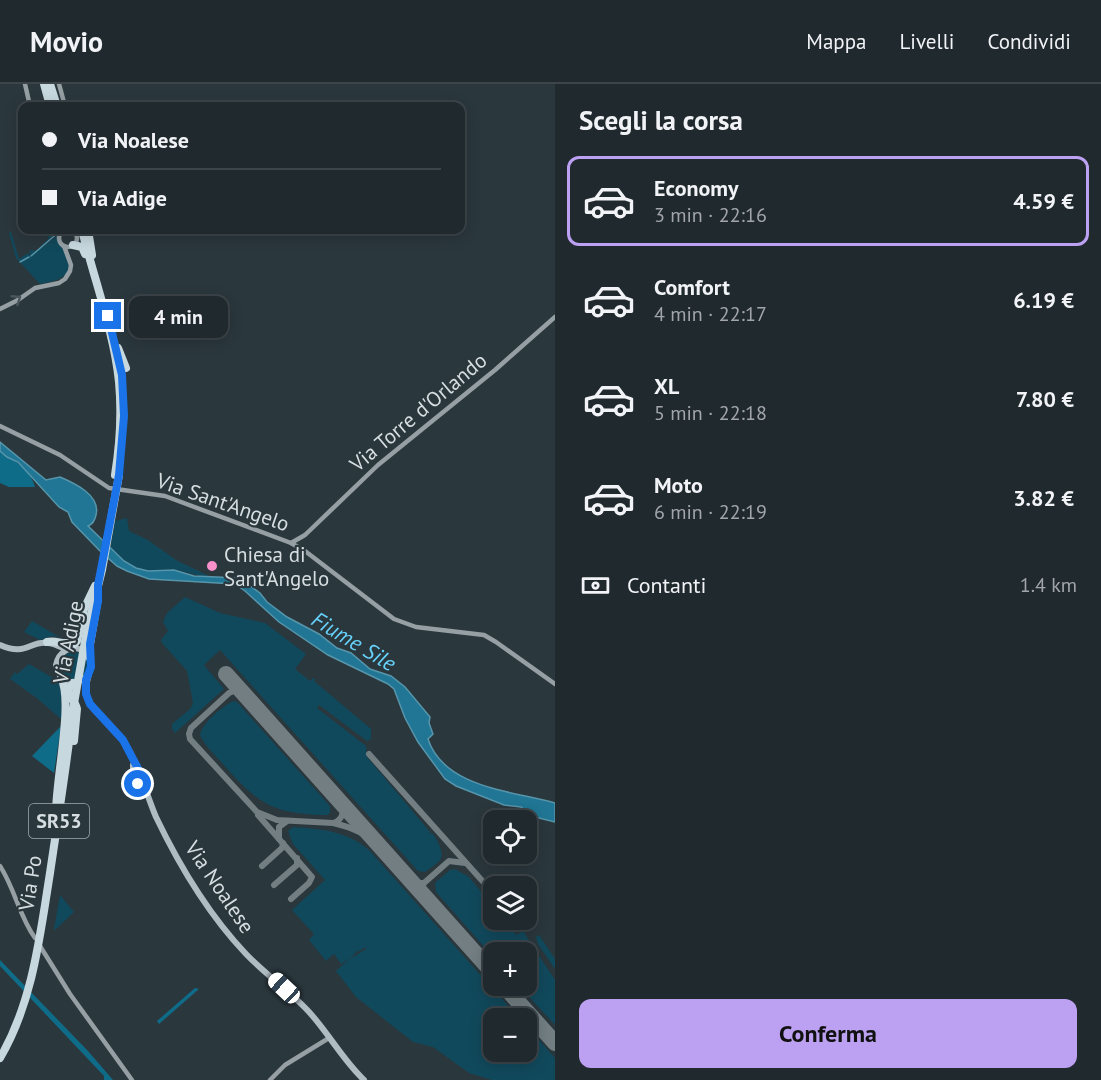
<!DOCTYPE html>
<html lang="it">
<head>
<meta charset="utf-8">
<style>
	body { margin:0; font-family:"PT Sans",sans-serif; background:#283136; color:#f1f3f6; height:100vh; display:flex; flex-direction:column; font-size:22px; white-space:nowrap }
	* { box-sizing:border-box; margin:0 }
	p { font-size:20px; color:#a2a6aa }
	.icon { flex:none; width:33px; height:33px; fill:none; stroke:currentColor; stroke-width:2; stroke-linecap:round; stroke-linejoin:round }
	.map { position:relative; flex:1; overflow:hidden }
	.panel { display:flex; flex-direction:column; background:#20292e; width:546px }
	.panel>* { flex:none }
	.hud { position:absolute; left:18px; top:18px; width:447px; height:132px; border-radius:12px; box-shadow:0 3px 15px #0003,0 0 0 2px #3d454a; display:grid; align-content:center; height:132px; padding:0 24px; background:#20292e }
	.tools { position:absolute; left:483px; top:726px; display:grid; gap:12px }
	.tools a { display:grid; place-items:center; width:54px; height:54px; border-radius:12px; background:#20292e; box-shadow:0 3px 15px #0003,0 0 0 2px #3d454a; font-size:30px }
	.end { position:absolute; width:27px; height:27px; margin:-14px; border:8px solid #1a73e8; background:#fff; box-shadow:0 0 0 3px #fff }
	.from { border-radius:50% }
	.bubble { position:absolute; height:42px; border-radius:12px; background:#20292e; box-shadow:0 3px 15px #0003,0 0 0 2px #3d454a; font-size:20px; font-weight:600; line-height:42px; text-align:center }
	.car { position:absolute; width:18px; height:36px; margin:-18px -9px; border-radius:8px; box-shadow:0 0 4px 2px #0007; background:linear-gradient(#fff 24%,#345 0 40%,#fff 0 76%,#345 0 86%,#fff 0) }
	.hud b { display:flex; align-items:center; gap:21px; height:57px; font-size:22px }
	.hud b+b { border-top:2px solid #3d454a }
	.hud i { width:15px; height:15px; background:#f1f3f6 }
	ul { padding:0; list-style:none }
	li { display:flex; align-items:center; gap:18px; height:90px; margin:0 12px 9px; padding:0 12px; border:3px solid transparent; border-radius:12px }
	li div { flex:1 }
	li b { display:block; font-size:22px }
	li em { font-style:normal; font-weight:600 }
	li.current { border-color:#bca0f2 }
	li>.icon { width:54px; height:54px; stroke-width:1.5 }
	h2 { padding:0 24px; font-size:27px; line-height:72px }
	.pay { display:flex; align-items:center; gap:15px; height:66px; padding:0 24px; font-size:22px }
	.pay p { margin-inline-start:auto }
	.cta { display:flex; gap:12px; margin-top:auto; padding:12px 24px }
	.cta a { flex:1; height:69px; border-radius:12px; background:#bca0f2; color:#111; font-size:24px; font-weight:600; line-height:69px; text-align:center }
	header { display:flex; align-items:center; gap:36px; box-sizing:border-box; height:84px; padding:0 30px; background:#20292e; border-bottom:2px solid #3d454a }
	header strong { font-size:28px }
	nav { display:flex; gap:33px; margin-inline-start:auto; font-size:21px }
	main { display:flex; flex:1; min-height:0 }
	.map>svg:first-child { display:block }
</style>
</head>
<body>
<header>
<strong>Movio</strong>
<nav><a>Mappa</a><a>Livelli</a><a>Condividi</a></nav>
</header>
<main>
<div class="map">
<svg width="555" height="996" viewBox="0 0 555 996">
	<rect width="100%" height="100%" fill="#2a373d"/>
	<g fill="#11495c">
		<path d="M 45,146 L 54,150 L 40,165 L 57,152 C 58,160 63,162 66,169 C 77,192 58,197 40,200 L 16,174 L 9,149 L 11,148 L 19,175 L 28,169 L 31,172 L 29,167 L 32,166 L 36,167 L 49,154 L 43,147 Z"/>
		<path d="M 127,434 L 129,447 L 148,456 L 176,476 L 211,493 C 198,492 187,488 174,486 C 166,485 158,487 150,487 C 133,486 122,475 110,465 L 115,437 Z"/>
		<path d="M 185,513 L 220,529 L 265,539 L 306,570 L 295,585 L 310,597 L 313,594 L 315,595 L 314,597 L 371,645 L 371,655 L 367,657 L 319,621 L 317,624 L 366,662 L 367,673 L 430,748 L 429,750 L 432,749 C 436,754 444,767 441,774 C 439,779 429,785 425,788 L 418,787 L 220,566 L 204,581 L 224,605 L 175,649 L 172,645 L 172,640 L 190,625 L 193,619 L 187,587 L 162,559 L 161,556 L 168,547 L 163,538 L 167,529 Z"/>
		<polygon points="32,537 61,554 53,552 40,556 24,548"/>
		<circle cx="74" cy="582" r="14"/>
		<polygon points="29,580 55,595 56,594 61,599 62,636 38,615 10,595 15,588 17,590"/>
		<path d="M 233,617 L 237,618 L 330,722 L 330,729 L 327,731 C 273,730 258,720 223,680 C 215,671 205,662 200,651 C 203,638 222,623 233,617 Z"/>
		<path d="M 293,743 C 322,745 347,747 369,766 L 519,934 L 494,934 L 494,968 L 526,968 L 527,942 L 555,974 L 555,996 L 492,996 L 469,989 L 433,963 L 413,958 L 356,913 L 336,887 L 348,876 L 366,865 L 365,863 L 359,868 L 358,866 L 352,873 L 341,880 L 334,870 L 326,877 L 309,856 L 314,850 L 292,826 L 325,796 L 293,760 L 288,747 Z"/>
		<polygon points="455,785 469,793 493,822 494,836 505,836 516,851 523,847 555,896 555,941 519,902 526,902 526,868 494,868 493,873 436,808 435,799 450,786"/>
		<polygon points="60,811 74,828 55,846 54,845"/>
		<polygon points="539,851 555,875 555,885 538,860 536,853"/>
	</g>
	<g fill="#0f6c89">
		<path d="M 0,367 C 15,377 30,384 35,403 L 9,403 L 0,399 Z"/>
		<polygon points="61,642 54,689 32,672"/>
		<polygon points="0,876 88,967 113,996 104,996 104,992 0,882"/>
		<polygon points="195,904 199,905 159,940 157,937"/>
	</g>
	<path fill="#207694" stroke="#5795ab" stroke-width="1.5" d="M 0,358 L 46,396 L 60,393 C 74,399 101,411 96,431 C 95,436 93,440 88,442 L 124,477 L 136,484 L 148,487 L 174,486 L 194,492 L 239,494 L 260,509 L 267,518 L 287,533 L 319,550 L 337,564 L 351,569 L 370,585 L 391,592 L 405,603 L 430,633 L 429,639 L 433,650 L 428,655 C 444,704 513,707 555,719 L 555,738 L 531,732 L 521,723 L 504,721 L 456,702 L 445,695 L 418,658 L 405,634 L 394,605 L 388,600 L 328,571 L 279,538 L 245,507 L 235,500 L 149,495 L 127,487 L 117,482 L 99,466 L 72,438 L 68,428 L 59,423 L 18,378 L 7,373 L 0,367 Z"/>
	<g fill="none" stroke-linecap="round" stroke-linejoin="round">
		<g stroke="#5795ab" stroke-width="1.5">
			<polyline points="31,172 60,147"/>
			<polyline points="20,178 29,173"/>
		</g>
		<g stroke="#727e82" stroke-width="6">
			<polyline points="246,612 236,606 229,609 191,644 189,650 190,655 257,728 277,736 333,739"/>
			<polyline points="369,670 494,810"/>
			<path d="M 340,718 C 345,727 343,736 333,739 C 352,743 367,750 381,763"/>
			<polyline points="258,731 279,755"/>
			<polyline points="287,737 279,743 279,755 312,793 309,799 291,815"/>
			<polyline points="262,782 282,764 283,759"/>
			<polyline points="413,799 424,799 449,777 465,779"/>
			<polyline points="274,801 297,781 297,774"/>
			<polyline points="423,811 422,804 424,799"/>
			<polyline points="516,836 522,842"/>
		</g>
		<g stroke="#727e82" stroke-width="16">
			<polyline points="226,590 494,890"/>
			<polyline points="504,902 555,959"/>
		</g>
		<g stroke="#959fa4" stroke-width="4.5">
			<polyline points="25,0 30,22"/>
			<polyline points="59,0 65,22"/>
			<circle cx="68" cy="154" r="9"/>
			<polyline points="0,225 18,216 35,204 59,199 65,195 70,187 71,181 64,162"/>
			<polyline points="0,342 60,371 109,404 165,412 291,459 305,467 394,535 416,543 484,551 496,558 555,600"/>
			<polyline points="291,459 305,451 378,381 495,286 555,233"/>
			<path d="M 0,782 C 15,805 19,832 35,854"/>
			<polyline points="40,862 70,910 132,996"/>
			<polyline points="270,996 285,981 329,954"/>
		</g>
		<g stroke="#afbdc3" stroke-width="6">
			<path d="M 0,561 C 26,573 30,556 48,559 C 55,559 60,564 67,565"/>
			<path d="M 87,592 C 75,604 59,598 56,581 C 58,569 71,559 83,567 C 101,578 81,597 87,613 C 93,630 114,642 124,658 C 140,682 145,707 156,733 C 179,781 209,831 246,870 C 266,891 290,907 310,929 C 329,950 343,976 364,996"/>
			<polyline points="133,681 133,696 145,707"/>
		</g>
		<g stroke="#c7d8df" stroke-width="8">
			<polyline points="44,0 50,22"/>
			<polyline points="50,0 57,22"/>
			<polyline points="70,146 71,146"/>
			<path d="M 82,146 C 94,195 114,248 119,298 C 122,330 120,360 115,391"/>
			<polyline points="88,146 92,171"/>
			<polyline points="73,161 82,163 85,170"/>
			<polyline points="118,264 126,284"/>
			<path d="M 47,558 C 59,555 67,565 76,553"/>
			<polyline points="71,564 77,557 84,525 95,502"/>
			<polyline points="90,574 90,560 98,514"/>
			<path d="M 73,599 L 68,606 C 68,614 76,617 77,625 L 74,657"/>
			<path d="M 56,731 C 55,699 74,617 61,594"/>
			<path d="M 0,974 C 33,918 40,851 50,789 C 58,734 67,680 73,625"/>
		</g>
		<polyline stroke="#c7d8df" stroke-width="8" points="73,625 87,546 102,486 119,391"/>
	</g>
	<defs><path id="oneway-chevron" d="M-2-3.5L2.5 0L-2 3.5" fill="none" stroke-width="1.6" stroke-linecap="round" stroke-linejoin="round" transform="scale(1.5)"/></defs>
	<use stroke="#4a565c" href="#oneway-chevron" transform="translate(17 215) rotate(-33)"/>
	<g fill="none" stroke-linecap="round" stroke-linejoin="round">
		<polyline stroke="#1a73e8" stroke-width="8" points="108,232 122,291 124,332 119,391 98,501 98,517 90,560 91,583 86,596 86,610 90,620 123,656 143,694 142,698 138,700"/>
	</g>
	<circle fill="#f890cb" stroke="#2a373d" stroke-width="2" cx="212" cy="482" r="6"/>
	<g text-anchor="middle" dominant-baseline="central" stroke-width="4.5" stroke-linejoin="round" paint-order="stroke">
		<rect fill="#2a373d" stroke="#a2acb0" stroke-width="1.5" x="29" y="720" width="60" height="34" rx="4.5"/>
		<g font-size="20" font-weight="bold" fill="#d6dee1">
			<text x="59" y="737">SR53</text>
		</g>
		<g font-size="21" fill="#d6dee1" stroke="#2a373d">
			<text transform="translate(418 328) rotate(-40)">Via Torre d'Orlando</text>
			<text transform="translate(223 418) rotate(19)">Via Sant'Angelo</text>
			<text transform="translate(68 558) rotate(-79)">Via Adige</text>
			<text transform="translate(30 799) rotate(-81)">Via Po</text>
			<text transform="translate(220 803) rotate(56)">Via Noalese</text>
		</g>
		<g font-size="21" fill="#d6dee1" stroke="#2a373d" text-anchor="start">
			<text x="224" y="470">Chiesa di<tspan x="224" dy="24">Sant'Angelo</tspan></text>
		</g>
		<g font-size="22" font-style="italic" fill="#66d2fb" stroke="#2a373d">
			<text transform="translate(354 557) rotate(31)">Fiume Sile</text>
		</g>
	</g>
</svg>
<div class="tools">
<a><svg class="icon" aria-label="locate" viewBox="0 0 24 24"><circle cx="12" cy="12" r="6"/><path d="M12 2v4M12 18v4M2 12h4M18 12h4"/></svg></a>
<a><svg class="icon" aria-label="layers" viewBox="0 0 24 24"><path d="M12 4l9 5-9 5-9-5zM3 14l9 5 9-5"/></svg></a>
<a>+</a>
<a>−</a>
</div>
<i class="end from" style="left:138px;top:700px"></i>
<i class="end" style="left:108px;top:232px"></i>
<div class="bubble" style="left:129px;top:212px;width:99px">4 min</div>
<i class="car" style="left:284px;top:904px;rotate:313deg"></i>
<div class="hud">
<b><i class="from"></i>Via Noalese</b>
<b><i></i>Via Adige</b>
</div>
</div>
<section class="panel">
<h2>Scegli la corsa</h2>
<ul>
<li class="current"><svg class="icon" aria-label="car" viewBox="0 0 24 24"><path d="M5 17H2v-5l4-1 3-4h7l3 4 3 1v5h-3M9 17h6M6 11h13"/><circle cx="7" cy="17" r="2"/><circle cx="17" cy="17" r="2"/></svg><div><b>Economy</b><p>3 min · 22:16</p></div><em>4.59 €</em></li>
<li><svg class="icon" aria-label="car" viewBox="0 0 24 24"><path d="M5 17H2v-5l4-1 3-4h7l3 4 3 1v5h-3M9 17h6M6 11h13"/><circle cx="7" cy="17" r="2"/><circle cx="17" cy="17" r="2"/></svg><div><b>Comfort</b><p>4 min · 22:17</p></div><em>6.19 €</em></li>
<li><svg class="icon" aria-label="car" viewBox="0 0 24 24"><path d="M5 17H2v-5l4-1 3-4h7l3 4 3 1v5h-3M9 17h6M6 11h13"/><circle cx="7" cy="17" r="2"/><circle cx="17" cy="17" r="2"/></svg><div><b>XL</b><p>5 min · 22:18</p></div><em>7.80 €</em></li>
<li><svg class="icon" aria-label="car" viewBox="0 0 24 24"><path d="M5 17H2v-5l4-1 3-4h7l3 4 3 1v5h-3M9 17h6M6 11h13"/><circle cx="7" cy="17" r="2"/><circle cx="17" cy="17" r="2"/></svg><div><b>Moto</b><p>6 min · 22:19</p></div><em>3.82 €</em></li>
</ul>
<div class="pay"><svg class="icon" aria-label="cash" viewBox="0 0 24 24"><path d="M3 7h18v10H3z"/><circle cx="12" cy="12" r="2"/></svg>Contanti<p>1.4 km</p></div>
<div class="cta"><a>Conferma</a></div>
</section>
</main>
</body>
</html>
